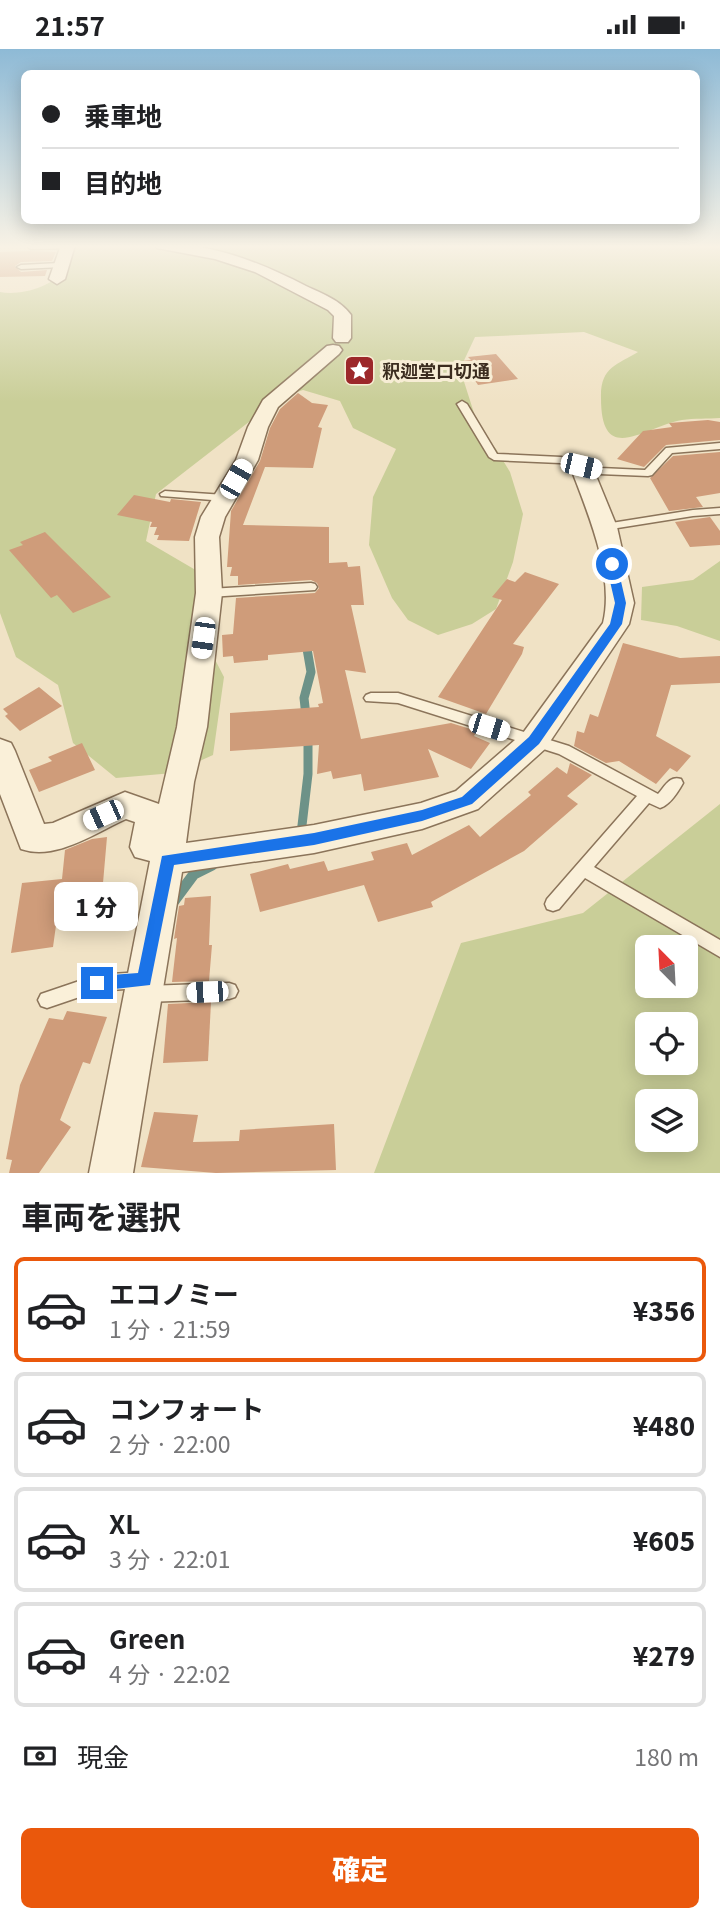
<!DOCTYPE html>
<html lang="ja">
<head>
<meta charset="utf-8">
<style>
	body { margin:0; font-family:Georgia,"Noto Sans JP",serif; background:#f6f6f6; color:#202124; height:100vh; display:flex; flex-direction:column; font-size:26px; white-space:nowrap }
	* { box-sizing:border-box; margin:0 }
	p { font-size:23px; color:#757577 }
	.icon { flex:none; width:38px; height:38px; fill:none; stroke:currentColor; stroke-width:2; stroke-linecap:round; stroke-linejoin:round }
	.map { position:relative; height:1124px; overflow:hidden }
	.side { display:flex; flex-direction:column; background:#fff; flex:1 }
	.side>* { flex:none }
	.top-card { position:absolute; left:21px; top:21px; width:679px; height:154px; border-radius:10px; box-shadow:0 4px 18px #0003; display:grid; align-content:center; height:154px; padding:0 21px; background:#fff }
	.needle { width:46px; rotate:336deg }
	.fabs { position:absolute; left:635px; top:886px; display:grid; gap:14px }
	.fabs a { display:grid; place-items:center; width:63px; height:63px; border-radius:10px; background:#fff; box-shadow:0 4px 18px #0003; font-size:35px }
	.end { position:absolute; width:32px; height:32px; margin:-16px; border:9px solid #1a73e8; background:#fff; box-shadow:0 0 0 4px #fff }
	.from { border-radius:50% }
	.bubble { position:absolute; height:49px; border-radius:10px; background:#fff; box-shadow:0 4px 18px #0003; font-size:23px; font-weight:800; line-height:49px; text-align:center }
	.car { position:absolute; width:21px; height:42px; margin:-21px -10px; border-radius:9px; box-shadow:0 0 5px 2px #0007; background:linear-gradient(#fff 24%,#345 0 40%,#fff 0 76%,#345 0 86%,#fff 0) }
	.top-card b { display:flex; align-items:center; gap:24px; height:66px; font-size:26px }
	.top-card b+b { border-top:2px solid #e0e0e0 }
	.top-card i { width:18px; height:18px; background:#202124 }
	ul { padding:0; list-style:none }
	li { display:flex; align-items:center; gap:21px; height:105px; margin:0 14px 10px; padding:0 7px; border:4px solid #e0e0e0; border-radius:10px }
	li div { flex:1 }
	li b { display:block; font-size:26px }
	li em { font-style:normal; font-weight:800 }
	li.on { border-color:#ea580c }
	li>.icon { width:63px; height:63px; stroke-width:1.5 }
	h2 { padding:0 21px; font-size:32px; line-height:84px }
	.pay { display:flex; align-items:center; gap:18px; height:77px; padding:0 21px; font-size:26px }
	.pay p { margin-inline-start:auto }
	.button { display:flex; gap:14px; margin-top:auto; padding:14px 21px }
	.button a { flex:1; height:80px; border-radius:10px; background:#ea580c; color:#fff; font-size:28px; font-weight:800; line-height:80px; text-align:center }
	.status { display:flex; justify-content:space-between; align-items:center; height:49px; padding:0 35px; background:#fff; direction:ltr }
	.status svg { height:19px; fill:currentColor }
	.map>svg:first-child { display:block }
</style>
</head>
<body>
<div class="status"><b>21:57</b><svg viewBox="0 0 49 12"><path d="M0 12V9h3v3zM5 12V6h3v6zM10 12V3h3v9zM15 12V0h3v12zM26 1h20v11H26zM47 4h2v5h-2z"/></svg></div>
<div class="map">
<svg width="720" height="1124" viewBox="0 0 720 1124">
	<rect width="100%" height="100%" fill="#f0e2c5"/>
	<g fill="#c9ce98" fill-rule="evenodd">
		<path d="M 77,196 L 720,196 L 720,369 C 708,370 694,369 682,371 C 645,377 601,419 601,349 C 600,318 617,316 638,303 L 584,283 L 475,288 L 460,320 L 480,383 L 496,400 L 510,423 L 523,465 L 513,513 L 496,560 L 472,575 L 438,586 L 408,571 L 392,549 L 369,496 L 373,448 L 396,400 L 353,379 L 340,352 L 303,341 L 264,354 L 254,369 L 156,445 L 146,492 L 199,523 L 195,572 L 224,628 L 213,706 L 173,724 L 116,729 L 73,694 L 58,636 L 16,608 L 0,564 L 0,243 C 20,247 54,238 65,219 C 70,210 68,203 77,196 Z"/>
		<polygon points="720,512 720,592 677,577 641,571 642,538 693,531"/>
		<path d="M 720,755 L 720,1124 L 374,1124 L 461,894 L 583,864 ZM 648,898 L 686,898 L 686,936 L 648,936 ZM 648,975 L 686,975 L 686,1013 L 648,1013 ZM 648,1052 L 686,1052 L 686,1090 L 648,1090 Z"/>
	</g>
	<g fill="none" stroke-linecap="round" stroke-linejoin="round">
		<g stroke="#6d9288" stroke-width="9">
			<polyline points="306,594 311,623 304,649 306,667"/>
			<polyline points="301,785 308,725 308,687"/>
		</g>
		<polyline stroke="#6d9288" stroke-width="11" points="174,852 194,825 212,816"/>
	</g>
	<g fill="#cf9c7a">
		<polygon points="0,203 30,202 56,203 52,212 21,213 15,217 21,223 47,221 45,227 0,228"/>
		<polygon points="496,305 518,330 478,336 462,312 471,311 468,308"/>
		<polygon points="298,344 312,354 328,356 318,378 322,379 313,419 265,418 243,476 329,478 329,514 347,513 348,518 360,517 364,556 351,556 366,624 345,621 361,690 451,674 477,682 474,687 490,694 471,720 428,700 439,728 364,742 361,725 333,730 331,722 317,725 319,696 230,702 230,664 319,658 318,655 323,654 313,602 268,606 268,611 234,614 233,607 223,608 222,586 233,585 236,549 315,544 319,539 317,534 311,531 238,536 238,527 230,527 232,518 227,518 231,462 260,412 270,379 280,360"/>
		<polygon points="708,371 720,373 720,391 666,396 644,418 617,410 643,382 672,378 669,374"/>
		<polygon points="720,403 720,444 696,448 703,458 669,462 650,429 673,407"/>
		<polygon points="134,446 170,453 171,450 201,453 189,492 157,491 159,486 154,486 157,478 150,478 152,473 117,466"/>
		<polygon points="710,468 720,482 720,496 690,498 675,473"/>
		<polygon points="45,483 63,501 111,548 73,564 57,546 51,549 9,501 23,496 20,493"/>
		<polygon points="525,523 559,535 513,595 524,598 522,605 486,665 438,648 502,551 492,548 507,530 515,533"/>
		<polygon points="623,594 680,609 720,607 720,634 671,636 656,687 691,707 677,723 670,719 656,735 619,712 606,714 574,697 577,682 584,684 590,665 598,668"/>
		<polygon points="39,638 62,657 20,682 5,667 8,665 3,660"/>
		<polygon points="82,694 95,721 39,743 29,721 52,712 48,708"/>
		<polygon points="570,714 592,726 567,747 578,755 524,802 431,853 433,858 378,873 364,836 260,863 250,825 288,815 290,820 324,812 328,822 374,811 371,803 407,794 412,806 469,776 480,788 531,746 528,743 557,718 567,725"/>
		<polygon points="107,788 101,857 58,862 53,898 11,904 22,834 62,830 65,801 92,790"/>
		<polygon points="211,847 209,896 212,896 209,932 172,933 177,889 174,890 179,857 184,856 185,849"/>
		<polygon points="211,953 208,1012 163,1014 168,955"/>
		<polygon points="67,962 107,968 90,1015 83,1013 60,1071 71,1078 39,1124 9,1124 12,1111 6,1110 20,1036 49,969 63,971"/>
		<polygon points="154,1063 198,1066 193,1093 239,1092 240,1081 334,1075 336,1121 216,1124 141,1118"/>
	</g>
	<g fill="none" stroke-linecap="round" stroke-linejoin="round">
		<defs>
			<g id="service">
				<polygon points="66,196 69,198 68,199 31,200 28,198 31,196"/>
				<polygon points="59,214 63,216 62,218 21,220 17,218 21,216"/>
				<polygon points="462,352 467,355 497,405 561,408 600,419 645,421 666,399 720,394 720,400 672,404 652,426 648,427 599,425 560,414 494,411 489,408 457,355"/>
				<polygon points="165,442 225,446 230,449 225,452 161,447 160,445"/>
				<polygon points="720,459 720,465 693,467 605,481 599,478 605,475 693,461"/>
				<polygon points="311,534 315,535 317,538 315,541 209,548 203,544 209,540"/>
				<path d="M 371,644 L 398,644 L 569,697 L 658,745 C 665,737 670,726 681,730 L 683,734 C 678,743 670,756 660,759 L 649,754 L 594,818 L 720,891 L 720,908 L 585,829 L 559,860 L 553,862 L 547,860 L 545,855 L 547,850 L 637,747 L 559,705 L 398,654 L 366,652 L 364,649 L 366,646 Z"/>
				<polygon points="141,923 147,925 150,931 147,937 229,934 235,936 238,942 235,948 229,950 145,953 139,951 136,945 139,939 97,942 47,959 41,957 38,951 41,945 97,926"/>
			</g>
			<g id="minor">
				<polygon points="61,196 75,196 65,230 57,235 49,230"/>
				<path d="M 155,196 C 208,192 259,213 306,237 C 323,245 340,251 351,266 L 351,289 L 348,293 L 336,293 L 333,289 L 334,267 L 328,261 L 255,223 L 215,210 L 157,199 Z"/>
				<path d="M 333,296 L 339,297 L 342,301 L 339,305 L 278,358 L 268,378 L 258,411 L 225,468 L 219,488 L 222,544 L 207,678 L 194,733 L 186,794 L 314,776 L 421,754 L 456,742 L 523,684 L 603,574 C 615,526 587,462 570,417 L 573,412 L 589,412 L 592,417 L 617,478 L 634,554 L 629,575 L 545,700 L 478,760 L 422,780 L 314,804 L 182,823 L 133,1124 L 89,1124 L 150,812 L 135,808 L 130,798 L 135,773 L 126,770 C 95,784 56,812 21,800 L 0,745 L 0,690 L 11,694 L 15,702 L 44,775 L 53,774 L 125,743 L 159,755 L 177,678 L 196,544 L 195,488 L 201,468 L 236,411 L 248,378 L 263,351 L 327,297 Z"/>
			</g>
		</defs>
		<use href="#service" stroke="#8b745a" stroke-width="3"/>
		<use href="#minor" stroke="#8b745a" stroke-width="3"/>
		<use href="#service" fill="#faf0d9" fill-rule="evenodd"/>
		<use href="#minor" fill="#faf0d9" fill-rule="evenodd"/>
	</g>
	<linearGradient id="sky" x2="0" y2="1"><stop stop-color="#8ebad6"/><stop offset="0.56" stop-color="#f8f2e5"/><stop offset="1" stop-color="#f8f2e5" stop-opacity="0"/></linearGradient>
	<rect width="720" height="353" fill="url(#sky)"/>
	<polygon fill="#1a73e8" points="612,511 617,515 626,554 622,575 539,695 472,755 422,772 314,796 174,816 150,936 97,942 91,940 89,934 91,929 97,927 138,924 162,807 314,784 422,761 462,748 529,688 610,575 615,554 606,515"/>
	<defs>
		<symbol id="sight-square" viewBox="-11 -11 22 22"><rect x="-9" y="-9" width="18" height="18" rx="4" fill="#9c282a" stroke="#f7edd5"/><path d="M0-6L1.8-2.2L6-1.7L2.9 1.2L3.7 5.4L0 3.3L-3.7 5.4L-2.9 1.2L-6-1.7L-1.8-2.2Z" fill="#fff"/></symbol>
	</defs>
	<g fill-rule="evenodd">
		<use href="#sight-square" x="342" y="304" width="35" height="35"/>
	</g>
	<g text-anchor="middle" dominant-baseline="central" stroke-width="6" stroke-linejoin="round" paint-order="stroke">
		<g font-size="18" font-weight="bold" fill="#3b2c1f" stroke="#f7edd5" text-anchor="start">
			<text x="382" y="321">釈迦堂口切通</text>
		</g>
	</g>
</svg>
<div class="fabs">
<a><svg class="needle" viewBox="-14 -14 28 28"><path d="M0-13l5 13h-10z" fill="#e53935"/><path d="M0 13l5-13h-10z" fill="#757577"/></svg></a>
<a><svg class="icon" aria-label="locate" viewBox="0 0 24 24"><circle cx="12" cy="12" r="6"/><path d="M12 2v4M12 18v4M2 12h4M18 12h4"/></svg></a>
<a><svg class="icon" aria-label="layers" viewBox="0 0 24 24"><path d="M12 4l9 5-9 5-9-5zM3 14l9 5 9-5"/></svg></a>
</div>
<i class="end from" style="left:612px;top:515px"></i>
<i class="end" style="left:97px;top:934px"></i>
<div class="bubble" style="left:54px;top:833px;width:84px">1 分</div>
<i class="car" style="left:581px;top:417px;rotate:103deg"></i>
<i class="car" style="left:236px;top:430px;rotate:30deg"></i>
<i class="car" style="left:203px;top:589px;rotate:188deg"></i>
<i class="car" style="left:489px;top:678px;rotate:107deg"></i>
<i class="car" style="left:103px;top:766px;rotate:246deg"></i>
<i class="car" style="left:207px;top:943px;rotate:268deg"></i>
<div class="top-card">
<b><i class="from"></i>乗車地</b>
<b><i></i>目的地</b>
</div>
</div>
<section class="side">
<h2>車両を選択</h2>
<ul>
<li class="on"><svg class="icon" aria-label="car" viewBox="0 0 24 24"><path d="M5 17H2v-5l4-1 3-4h7l3 4 3 1v5h-3M9 17h6M6 11h13"/><circle cx="7" cy="17" r="2"/><circle cx="17" cy="17" r="2"/></svg><div><b>エコノミー</b><p>1 分 · 21:59</p></div><em>¥356</em></li>
<li><svg class="icon" aria-label="car" viewBox="0 0 24 24"><path d="M5 17H2v-5l4-1 3-4h7l3 4 3 1v5h-3M9 17h6M6 11h13"/><circle cx="7" cy="17" r="2"/><circle cx="17" cy="17" r="2"/></svg><div><b>コンフォート</b><p>2 分 · 22:00</p></div><em>¥480</em></li>
<li><svg class="icon" aria-label="car" viewBox="0 0 24 24"><path d="M5 17H2v-5l4-1 3-4h7l3 4 3 1v5h-3M9 17h6M6 11h13"/><circle cx="7" cy="17" r="2"/><circle cx="17" cy="17" r="2"/></svg><div><b>XL</b><p>3 分 · 22:01</p></div><em>¥605</em></li>
<li><svg class="icon" aria-label="car" viewBox="0 0 24 24"><path d="M5 17H2v-5l4-1 3-4h7l3 4 3 1v5h-3M9 17h6M6 11h13"/><circle cx="7" cy="17" r="2"/><circle cx="17" cy="17" r="2"/></svg><div><b>Green</b><p>4 分 · 22:02</p></div><em>¥279</em></li>
</ul>
<div class="pay"><svg class="icon" aria-label="cash" viewBox="0 0 24 24"><path d="M3 7h18v10H3z"/><circle cx="12" cy="12" r="2"/></svg>現金<p>180 m</p></div>
<div class="button"><a>確定</a></div>
</section>
</body>
</html>
